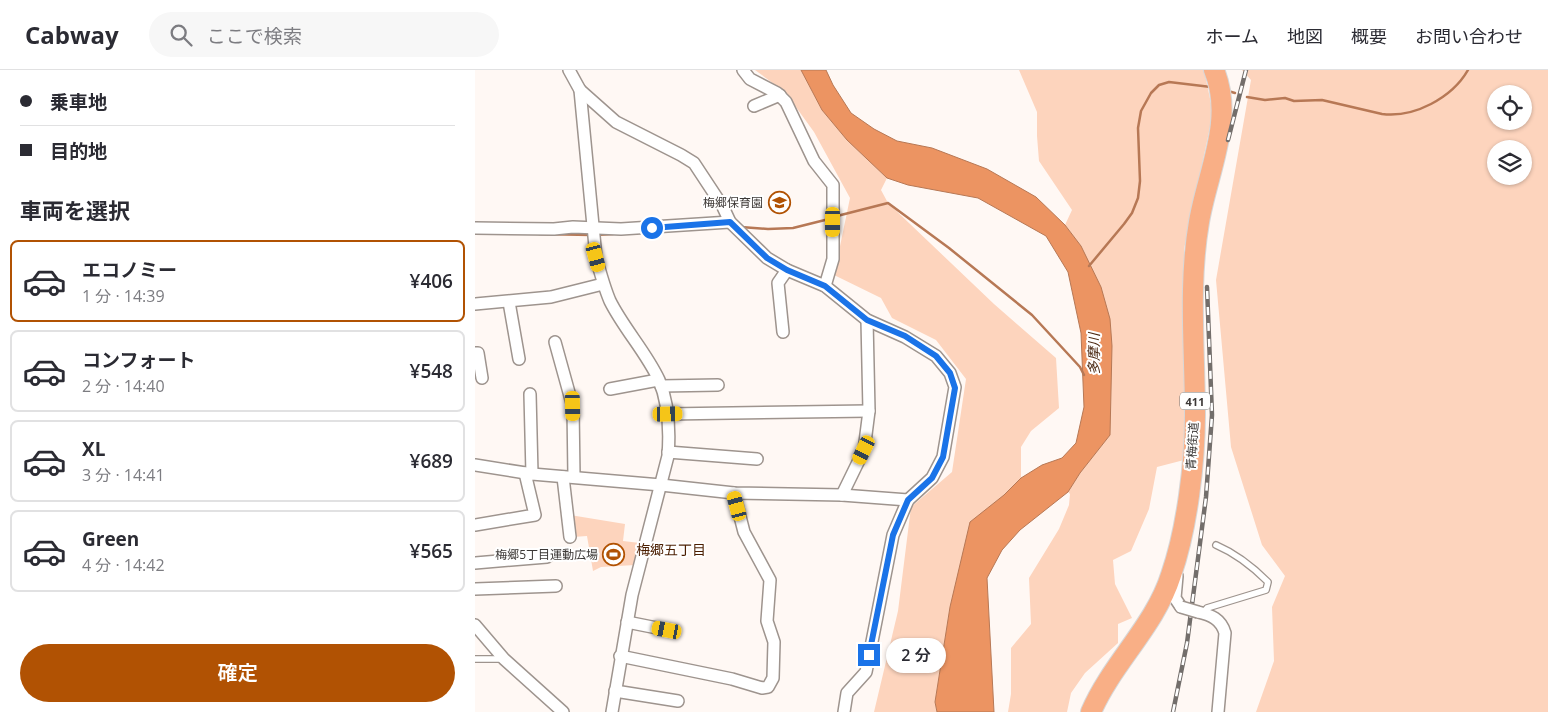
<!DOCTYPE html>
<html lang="ja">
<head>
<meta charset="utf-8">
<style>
	body { margin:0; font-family:"Open Sans","Noto Sans JP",sans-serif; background:#f7f7f7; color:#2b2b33; height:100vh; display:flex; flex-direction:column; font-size:19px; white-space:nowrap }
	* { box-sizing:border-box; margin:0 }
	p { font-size:16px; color:#7c7c81 }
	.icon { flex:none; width:28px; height:28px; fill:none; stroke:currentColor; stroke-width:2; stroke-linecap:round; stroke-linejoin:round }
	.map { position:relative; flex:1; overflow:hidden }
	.details { display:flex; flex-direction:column; background:#fff; width:475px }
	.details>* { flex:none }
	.guide { display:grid; align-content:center; height:110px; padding:0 20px; background:#fff }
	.controls { position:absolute; left:1012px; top:15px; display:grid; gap:10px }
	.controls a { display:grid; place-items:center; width:45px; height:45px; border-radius:50%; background:#fff; box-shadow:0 1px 4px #0004; font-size:25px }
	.end { position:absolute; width:22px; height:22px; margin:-11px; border:6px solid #1a73e8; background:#fff; box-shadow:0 0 0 2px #fff }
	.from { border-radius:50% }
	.bubble { position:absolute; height:35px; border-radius:18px; background:#fff; box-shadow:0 1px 4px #0004; font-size:16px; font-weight:600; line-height:35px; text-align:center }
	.car { position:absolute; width:15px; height:30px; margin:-15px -8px; border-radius:6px; box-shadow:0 0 4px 1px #0007; background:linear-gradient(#f5c518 24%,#345 0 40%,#f5c518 0 76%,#345 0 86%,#f5c518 0) }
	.guide b { display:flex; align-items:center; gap:18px; height:48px; font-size:19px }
	.guide b+b { border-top:1px solid #e1e1e2 }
	.guide i { width:12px; height:12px; background:#2b2b33 }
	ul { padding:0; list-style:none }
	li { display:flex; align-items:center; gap:15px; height:82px; margin:0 10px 8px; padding:0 10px; border:2px solid #e1e1e2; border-radius:8px }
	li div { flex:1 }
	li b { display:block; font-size:19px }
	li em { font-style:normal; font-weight:600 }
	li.current { border-color:#b15203 }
	li>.icon { width:45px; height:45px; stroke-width:1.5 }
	h2 { padding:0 20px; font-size:22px; line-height:60px }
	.button { display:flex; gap:10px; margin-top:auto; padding:10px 20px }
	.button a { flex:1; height:58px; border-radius:30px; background:#b15203; color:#fff; font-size:20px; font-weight:600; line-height:58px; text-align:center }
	header { display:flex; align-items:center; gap:30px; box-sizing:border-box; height:70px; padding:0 25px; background:#fff; border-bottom:1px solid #e1e1e2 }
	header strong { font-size:24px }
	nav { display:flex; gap:28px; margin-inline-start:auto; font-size:18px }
	.search { width:350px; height:45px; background:#f7f7f7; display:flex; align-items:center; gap:12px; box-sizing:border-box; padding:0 18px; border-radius:28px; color:#7c7c81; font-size:19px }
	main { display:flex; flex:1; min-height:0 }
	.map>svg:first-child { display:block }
</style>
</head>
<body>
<header>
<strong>Cabway</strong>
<div class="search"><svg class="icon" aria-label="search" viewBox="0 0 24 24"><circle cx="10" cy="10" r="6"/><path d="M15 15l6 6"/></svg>ここで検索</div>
<nav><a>ホーム</a><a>地図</a><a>概要</a><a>お問い合わせ</a></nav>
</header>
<main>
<section class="details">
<div class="guide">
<b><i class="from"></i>乗車地</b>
<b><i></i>目的地</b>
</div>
<h2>車両を選択</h2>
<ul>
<li class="current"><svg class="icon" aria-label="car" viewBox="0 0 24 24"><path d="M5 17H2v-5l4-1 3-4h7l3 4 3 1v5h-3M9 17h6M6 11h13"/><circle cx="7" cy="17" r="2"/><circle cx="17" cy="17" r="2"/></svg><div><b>エコノミー</b><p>1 分 · 14:39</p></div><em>¥406</em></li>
<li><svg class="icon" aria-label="car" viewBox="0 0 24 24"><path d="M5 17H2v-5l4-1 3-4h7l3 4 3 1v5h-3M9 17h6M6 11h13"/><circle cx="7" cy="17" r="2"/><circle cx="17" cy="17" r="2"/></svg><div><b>コンフォート</b><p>2 分 · 14:40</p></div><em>¥548</em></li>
<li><svg class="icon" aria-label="car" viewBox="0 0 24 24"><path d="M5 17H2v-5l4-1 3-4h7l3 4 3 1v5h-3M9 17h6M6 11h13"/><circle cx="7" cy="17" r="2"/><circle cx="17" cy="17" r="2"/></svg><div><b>XL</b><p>3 分 · 14:41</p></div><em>¥689</em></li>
<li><svg class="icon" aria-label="car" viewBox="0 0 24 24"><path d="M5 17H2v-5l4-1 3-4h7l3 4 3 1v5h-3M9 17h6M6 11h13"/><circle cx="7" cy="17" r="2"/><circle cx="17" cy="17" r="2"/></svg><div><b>Green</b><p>4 分 · 14:42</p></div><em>¥565</em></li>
</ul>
<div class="button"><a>確定</a></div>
</section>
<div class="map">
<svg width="1073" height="642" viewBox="0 0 1073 642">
	<rect width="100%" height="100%" fill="#fff8f4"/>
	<g fill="#fdd4bd" fill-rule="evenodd">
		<polygon points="280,0 326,0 347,40 372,70 412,108 406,120 413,133 519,234 581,288 584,338 556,361 546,377 546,408 529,425 475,537 460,632 462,642 399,642 423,541 436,437 477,402 491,309 461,270 417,248 406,228 359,205 375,128 339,62 310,22"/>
		<polygon points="544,0 729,0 738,43 709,179 709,390 682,397 674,439 656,481 638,490 640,514 657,548 643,554 643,573 610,603 596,623 592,642 533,642 536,624 536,578 556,554 554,508 584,459 594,435 595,424 593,422 605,403 635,365 606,176 590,155 597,140 564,91 562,66 562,42"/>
		<path d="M 767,0 L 1073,0 L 1073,642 L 781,642 L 799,591 L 797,537 L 810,506 L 787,475 L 756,377 L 741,210 L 776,10 ZM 1021,24 L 1049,24 L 1049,51 L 1021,51 ZM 1021,79 L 1049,79 L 1049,106 L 1021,106 Z"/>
		<polygon points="95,445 150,454 148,471 165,473 160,495 126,497 118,501 112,466 98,467"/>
	</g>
	<polygon fill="#ec9462" stroke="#b77855" points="326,0 351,0 358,15 376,43 399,59 422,71 457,78 512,99 561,127 590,155 606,176 626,217 635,249 637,276 635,365 605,403 593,422 545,460 527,480 512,508 519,642 462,642 460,632 475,537 495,452 529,425 546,408 567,395 587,388 601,373 609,337 606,263 593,202 571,166 503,128 433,115 412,108 372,70 347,40"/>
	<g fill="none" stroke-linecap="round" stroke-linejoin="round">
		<g stroke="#b77855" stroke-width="2.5">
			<polyline points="753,21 760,23"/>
			<path d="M 772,27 L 790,30 L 810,28 L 819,31 L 847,30 L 907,44 C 939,48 977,28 993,0"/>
			<polyline points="362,146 413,133 474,178 557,245 605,297 609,305"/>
			<polyline points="266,157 293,159 318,158 354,149"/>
			<polyline points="64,164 116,165"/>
			<polyline points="121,165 138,164"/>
			<polyline points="614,196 649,154 657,143 663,128 665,111 663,58 666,41 676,23 684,15 694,12 736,17"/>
		</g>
		<defs>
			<g id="lane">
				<path d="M 727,544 L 732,538 L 791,520 L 793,512 C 777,496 762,484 741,475"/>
				<polyline points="0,589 29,589"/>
			</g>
			<g id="street">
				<path d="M 94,0 L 105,20 L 121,187 C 125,202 129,217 135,231 C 149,259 171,282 184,310 C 194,334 195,360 193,386 L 157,525 L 137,642"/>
				<polyline points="268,0 275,9 302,23 311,32 339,91 358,115 358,189 350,216"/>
				<polyline points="105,20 141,52 206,85 219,93 248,137 255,152 292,188 312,200 350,216 392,250 430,267 461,286 475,303 480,317 468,387 457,408 433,430 418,465 391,602 372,623 369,642"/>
				<polyline points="279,36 305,25"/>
				<polyline points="0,158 79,159 98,157 146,159 255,152"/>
				<polyline points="34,232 44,289"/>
				<polyline points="0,234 76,227 128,214"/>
				<polyline points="308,262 303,213 312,200"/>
				<polyline points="80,272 98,337 99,407"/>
				<polyline points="0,283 3,283 7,308"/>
				<polyline points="186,316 243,315"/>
				<polyline points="135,319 183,310"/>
				<polyline points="55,324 57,404"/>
				<polyline points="193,344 394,341"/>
				<polyline points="193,382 282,389"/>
				<polyline points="0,395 57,404 186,415 259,423 367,425 433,430"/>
				<polyline points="88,407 95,467"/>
				<polyline points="367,425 389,380 394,341 392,250"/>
				<polyline points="0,455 60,445 50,403"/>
				<polyline points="0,493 72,487"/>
				<polyline points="702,506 700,528 706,537"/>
				<polyline points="0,519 81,516"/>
				<path d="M 723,542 C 736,545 746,549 750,563 L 743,642"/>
				<polyline points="152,552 192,560"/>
				<polyline points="0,555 29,589 88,642"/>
				<polyline points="145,586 257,609 287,618 293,617 298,608 299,572 292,551 295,510 269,462 259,423"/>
				<polyline points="140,621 203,631"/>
			</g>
			<path id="highway" d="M 616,642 C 637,593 680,556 696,505 C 712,459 720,393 720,345 C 720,281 713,215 724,152 C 732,103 760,50 739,0"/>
		</defs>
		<use href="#lane" stroke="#9e948e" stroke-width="8"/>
		<use href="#street" stroke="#9e948e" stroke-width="14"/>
		<use href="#highway" stroke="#d8d7d7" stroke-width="22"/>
		<use href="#lane" stroke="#fff" stroke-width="5.5"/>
		<use href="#street" stroke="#fff" stroke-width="11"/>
		<use href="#highway" stroke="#f9af86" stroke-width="20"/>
		<defs>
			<g id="rail">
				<polyline points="753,70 771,0"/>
				<polyline points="698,642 712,573 731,427 737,345 732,217"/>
			</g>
		</defs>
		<use href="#rail" stroke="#736e6b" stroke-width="4.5"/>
		<use href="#rail" stroke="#fff" stroke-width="2.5" stroke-dasharray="8" stroke-linecap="butt"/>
		<defs>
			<polyline id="street-bridge" points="706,537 723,542"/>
		</defs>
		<use href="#street-bridge" stroke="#9e948e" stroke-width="14" stroke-linecap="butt"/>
		<use href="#street-bridge" stroke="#fff" stroke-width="11"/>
	</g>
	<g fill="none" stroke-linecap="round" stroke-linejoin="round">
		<polyline stroke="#1a73e8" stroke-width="6" points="177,158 255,152 292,188 312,200 350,216 392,250 430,266 461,286 475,303 480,318 468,387 457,408 433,430 418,465 394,585"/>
	</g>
	<defs>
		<symbol id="school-ring" viewBox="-11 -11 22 22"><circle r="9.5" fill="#fff" stroke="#b15203" stroke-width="1.5"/><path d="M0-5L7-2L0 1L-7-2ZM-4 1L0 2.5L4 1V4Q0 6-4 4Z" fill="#b15203"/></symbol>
		<symbol id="stadium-ring" viewBox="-11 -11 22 22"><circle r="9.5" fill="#fff" stroke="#b15203" stroke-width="1.5"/><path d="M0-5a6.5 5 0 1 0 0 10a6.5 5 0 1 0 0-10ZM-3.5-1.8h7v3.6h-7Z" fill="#b15203"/></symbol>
	</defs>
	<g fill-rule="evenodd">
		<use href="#school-ring" x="292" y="120" width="25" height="25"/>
		<use href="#stadium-ring" x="126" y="472" width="25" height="25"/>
	</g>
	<g text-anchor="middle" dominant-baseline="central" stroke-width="4" stroke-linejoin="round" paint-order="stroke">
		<rect fill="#fff" stroke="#767472" stroke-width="1" x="705" y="322.5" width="30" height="17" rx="4"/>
		<g font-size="11" font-weight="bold" fill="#3c3836">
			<text x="720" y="331">411</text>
		</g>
		<g font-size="12" fill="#3c3836" stroke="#fff" text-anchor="end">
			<text x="288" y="132">梅郷保育園</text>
			<text x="123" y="484">梅郷5丁目運動広場</text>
		</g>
		<g font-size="12" fill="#3c3836" stroke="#fff">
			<text transform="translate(717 376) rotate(-86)">青梅街道</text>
		</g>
		<g font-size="14" font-style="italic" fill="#4b2812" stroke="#fff">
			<text transform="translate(618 284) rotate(-90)">多摩川</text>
		</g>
		<g font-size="14" fill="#4b1e00" stroke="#fff">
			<text x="196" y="479">梅郷五丁目</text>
		</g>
	</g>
</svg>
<div class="controls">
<a><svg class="icon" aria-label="locate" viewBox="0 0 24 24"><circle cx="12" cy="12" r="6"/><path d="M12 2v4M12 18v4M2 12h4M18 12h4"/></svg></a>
<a><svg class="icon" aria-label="layers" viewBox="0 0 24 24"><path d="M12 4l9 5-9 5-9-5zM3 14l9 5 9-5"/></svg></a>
</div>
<i class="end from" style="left:177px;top:158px"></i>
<i class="end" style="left:394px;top:585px"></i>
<div class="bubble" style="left:411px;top:568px;width:60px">2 分</div>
<i class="car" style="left:358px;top:152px;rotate:180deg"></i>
<i class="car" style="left:121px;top:187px;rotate:165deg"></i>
<i class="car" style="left:98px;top:336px;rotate:179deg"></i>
<i class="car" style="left:193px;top:344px;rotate:89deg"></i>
<i class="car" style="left:389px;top:380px;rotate:206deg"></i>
<i class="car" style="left:262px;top:436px;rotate:345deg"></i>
<i class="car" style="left:192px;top:560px;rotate:281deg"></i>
</div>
</main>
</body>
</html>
